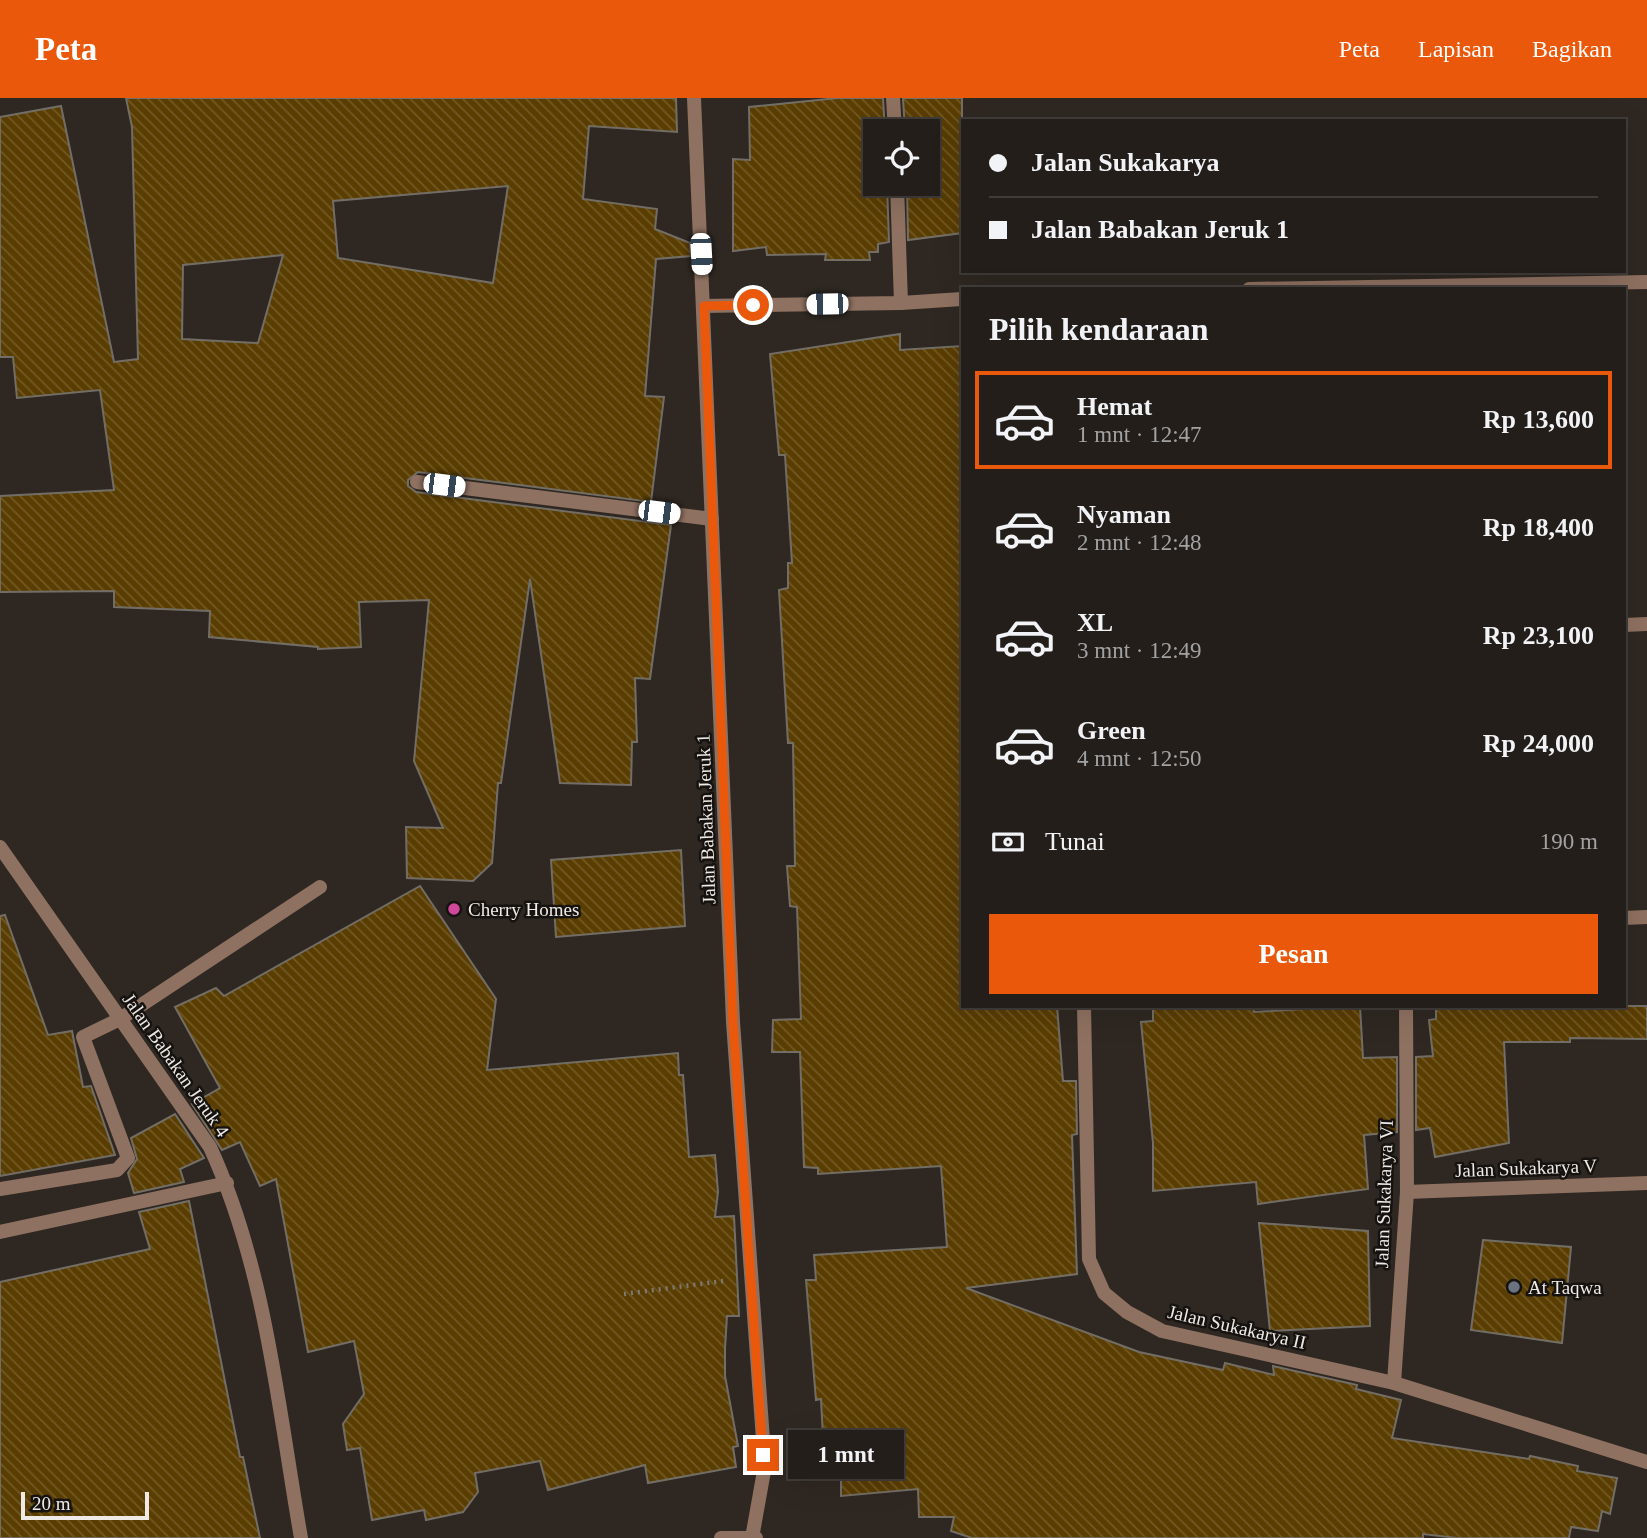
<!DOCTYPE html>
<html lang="id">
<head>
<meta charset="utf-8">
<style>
	body { margin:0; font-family:Georgia,serif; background:#2f2b27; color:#f1f3f6; height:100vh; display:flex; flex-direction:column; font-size:26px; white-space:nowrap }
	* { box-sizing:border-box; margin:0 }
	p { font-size:23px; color:#a3a2a2 }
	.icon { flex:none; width:38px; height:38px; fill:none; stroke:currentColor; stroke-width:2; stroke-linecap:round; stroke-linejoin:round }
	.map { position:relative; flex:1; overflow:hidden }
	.details { position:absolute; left:961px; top:189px; width:665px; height:721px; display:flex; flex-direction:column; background:#231e1a; border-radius:0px; box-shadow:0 7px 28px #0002,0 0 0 2px #403c39 }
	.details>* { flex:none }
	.guide { position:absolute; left:961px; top:21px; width:665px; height:154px; border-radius:0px; box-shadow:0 7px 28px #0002,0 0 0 2px #403c39; display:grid; align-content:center; height:154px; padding:0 28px; background:#231e1a }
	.buttons { position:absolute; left:863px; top:21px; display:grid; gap:14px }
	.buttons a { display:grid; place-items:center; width:77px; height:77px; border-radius:0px; background:#231e1a; box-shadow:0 7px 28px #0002,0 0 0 2px #403c39; font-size:35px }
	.scale { position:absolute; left:21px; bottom:18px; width:128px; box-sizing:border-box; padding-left:7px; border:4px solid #efeae6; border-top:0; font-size:19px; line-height:24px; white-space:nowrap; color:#efeae6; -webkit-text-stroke:5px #15120f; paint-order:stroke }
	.end { position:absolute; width:32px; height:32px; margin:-16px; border:9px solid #ea580c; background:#fff; box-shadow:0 0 0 4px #fff }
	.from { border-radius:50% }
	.bubble { position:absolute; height:49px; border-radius:0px; background:#231e1a; box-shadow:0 7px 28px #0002,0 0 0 2px #403c39; font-size:23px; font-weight:700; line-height:49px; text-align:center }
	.car { position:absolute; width:21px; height:42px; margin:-21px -10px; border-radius:9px; box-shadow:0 0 5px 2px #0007; background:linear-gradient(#fff 24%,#345 0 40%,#fff 0 76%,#345 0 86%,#fff 0) }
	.guide b { display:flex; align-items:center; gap:24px; height:66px; font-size:26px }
	.guide b+b { border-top:2px solid #403c39 }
	.guide i { width:18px; height:18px; background:#f1f3f6 }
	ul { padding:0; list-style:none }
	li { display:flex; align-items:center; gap:21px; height:98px; margin:0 14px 10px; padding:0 14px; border:4px solid transparent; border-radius:0px }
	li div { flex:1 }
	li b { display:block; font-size:26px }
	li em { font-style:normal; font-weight:700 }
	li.current { border-color:#ea580c }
	li>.icon { width:63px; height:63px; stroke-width:1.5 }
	h2 { padding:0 28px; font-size:32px; line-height:84px }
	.pay { display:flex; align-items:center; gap:18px; height:77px; padding:0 28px; font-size:26px }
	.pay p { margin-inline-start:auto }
	.primary-button { display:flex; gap:14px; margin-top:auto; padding:14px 28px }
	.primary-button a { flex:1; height:80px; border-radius:0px; background:#ea580c; color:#fff; font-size:28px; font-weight:700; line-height:80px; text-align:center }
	header { display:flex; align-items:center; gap:42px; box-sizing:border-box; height:98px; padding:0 35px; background:#ea580c; color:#fff }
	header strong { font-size:33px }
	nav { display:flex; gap:38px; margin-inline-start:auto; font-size:24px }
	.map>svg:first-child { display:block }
</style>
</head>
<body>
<header>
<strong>Peta</strong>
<nav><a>Peta</a><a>Lapisan</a><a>Bagikan</a></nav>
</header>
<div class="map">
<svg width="1647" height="1440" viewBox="0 0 1647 1440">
	<defs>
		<pattern id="building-back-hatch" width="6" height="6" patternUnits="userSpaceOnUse" patternTransform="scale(1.75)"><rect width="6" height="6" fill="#5a3d00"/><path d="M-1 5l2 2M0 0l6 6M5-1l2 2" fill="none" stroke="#725925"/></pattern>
	</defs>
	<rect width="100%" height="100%" fill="#2f2822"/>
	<g fill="url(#building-back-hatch)" stroke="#736e65" stroke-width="2" fill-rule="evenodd">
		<path d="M 126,0 L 676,0 L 677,34 L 589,28 L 583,101 L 657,111 L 655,131 L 690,145 L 691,158 L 656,161 L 645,298 L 664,299 L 651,404 L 418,374 L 408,382 L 408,388 L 416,394 L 671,427 L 650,581 L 635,580 L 637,644 L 632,644 L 631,687 L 560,685 L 530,481 L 501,685 L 498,685 L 492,765 L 473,783 L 407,780 L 406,729 L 443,730 L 414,663 L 429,502 L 359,504 L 361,549 L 318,551 L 318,549 L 209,539 L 210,513 L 114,509 L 114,493 L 0,494 L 0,398 L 114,392 L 100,292 L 17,300 L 13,259 L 0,259 L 0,19 L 61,8 L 114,264 L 138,261 L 132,29 ZM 508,88 L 493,185 L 338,160 L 333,103 ZM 283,157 L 258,245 L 182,241 L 183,167 Z"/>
		<polygon points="838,0 883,0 885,33 875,33 875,86 887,86 889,144 878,146 878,154 869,154 870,162 825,162 826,156 767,157 766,149 733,153 733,61 750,62 749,9"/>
		<polygon points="903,0 962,0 962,135 908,142 907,86 928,86 928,33 905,33"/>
		<polygon points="900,236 900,252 962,248 962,908 1057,908 1063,983 1076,983 1077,1036 1072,1037 1077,1176 966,1190 1139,1254 1223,1272 1225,1265 1274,1277 1273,1268 1357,1287 1356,1291 1401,1302 1392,1340 1529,1361 1530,1358 1578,1368 1577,1373 1617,1380 1610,1416 1602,1413 1598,1433 1571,1429 1569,1440 1457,1440 1423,1436 1423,1440 972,1440 951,1433 954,1419 919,1419 918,1391 841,1398 841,1379 825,1380 821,1301 816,1302 806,1182 816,1182 814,1157 947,1149 941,1068 818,1076 818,1070 804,1069 800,954 772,954 773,922 801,921 797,809 790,808 787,768 795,768 793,645 788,645 779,492 788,490 788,465 792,465 785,357 779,357 770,256"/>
		<polygon points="681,752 685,828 556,839 551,762"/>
		<polygon points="420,788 496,901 487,972 678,955 679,977 683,977 689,1059 715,1057 718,1094 715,1119 734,1118 739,1218 727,1218 725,1250 725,1278 738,1348 733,1349 736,1369 648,1385 645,1367 548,1392 540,1363 475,1375 478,1394 463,1414 426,1422 424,1412 372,1422 360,1350 347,1352 343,1326 364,1296 354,1243 308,1254 276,1081 260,1088 240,1044 222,1052 192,1006 220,990 175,909 216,890 224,898"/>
		<polygon points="5,817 48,937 72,933 83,989 91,988 115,1057 0,1078 0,818"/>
		<polygon points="1153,908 1253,908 1254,914 1360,908 1363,960 1397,959 1397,1034 1364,1037 1368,1091 1258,1106 1256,1084 1153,1093 1153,1045 1141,924 1153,923"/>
		<polygon points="1436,908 1647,908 1647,941 1570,940 1570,944 1504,944 1509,1045 1435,1059 1430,1030 1416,1032 1416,959 1433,958 1429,922 1436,921"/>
		<polygon points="175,1016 204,1060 180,1071 184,1084 134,1095 128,1075 137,1061 131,1040"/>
		<polygon points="189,1103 240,1359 243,1359 260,1440 0,1440 0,1184 150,1151 139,1114"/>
		<polygon points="1259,1125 1368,1133 1370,1228 1270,1233"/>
		<polygon points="1483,1142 1571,1149 1562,1245 1471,1232"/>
	</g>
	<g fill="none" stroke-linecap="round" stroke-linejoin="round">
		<polyline stroke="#807a75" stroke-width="4.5" stroke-dasharray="2 5" stroke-linecap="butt" points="624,1196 723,1183"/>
		<polyline stroke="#8f7161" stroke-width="14" points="120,921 320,789"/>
		<g stroke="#8f7161" stroke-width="14">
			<polyline points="694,0 733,924 763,1342 764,1373 752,1440"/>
			<polyline points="893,0 895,33"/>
			<polyline points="897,86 901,205"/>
			<polyline points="1249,191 1647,184"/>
			<polyline points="703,208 901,205 962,201"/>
			<polyline points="417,384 712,421"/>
			<polyline points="1624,527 1647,526"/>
			<path d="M 0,749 L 210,1049 C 266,1171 278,1309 301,1440"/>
			<polyline points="1624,820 1647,819"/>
			<polyline points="1084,908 1089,1161 1104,1195 1127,1214 1162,1233 1394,1285 1647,1364"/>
			<polyline points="0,1091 117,1072 128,1060 83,939 120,921"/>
			<polyline points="1407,1094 1647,1085"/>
			<polyline points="0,1134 227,1085"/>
			<polyline points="1394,1285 1407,1094 1406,908"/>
			<polyline points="721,1440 756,1440"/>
		</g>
	</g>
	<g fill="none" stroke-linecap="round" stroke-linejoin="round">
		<polyline stroke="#ea580c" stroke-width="9" points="753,207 704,208 733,924 763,1357"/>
	</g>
	<circle fill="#d1479c" stroke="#15120f" stroke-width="2.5" cx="454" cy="811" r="7"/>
	<circle fill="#6b7280" stroke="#15120f" stroke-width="2.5" cx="1514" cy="1189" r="7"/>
	<g text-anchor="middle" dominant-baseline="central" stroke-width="5" stroke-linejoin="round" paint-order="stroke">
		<g font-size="19" fill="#efeae6" stroke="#15120f">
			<text transform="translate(706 721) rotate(-92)">Jalan Babakan Jeruk 1</text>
			<text transform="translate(176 967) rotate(55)">Jalan Babakan Jeruk 4</text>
			<text transform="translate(1526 1070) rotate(-2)">Jalan Sukakarya V</text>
			<text transform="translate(1384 1096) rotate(-88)">Jalan Sukakarya VI</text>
			<text transform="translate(1237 1229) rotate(13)">Jalan Sukakarya II</text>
		</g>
		<g font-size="19" fill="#efeae6" stroke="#15120f" text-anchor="start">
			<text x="468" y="811">Cherry Homes</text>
			<text x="1528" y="1189">At Taqwa</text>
		</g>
	</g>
</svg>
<div class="buttons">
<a><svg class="icon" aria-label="locate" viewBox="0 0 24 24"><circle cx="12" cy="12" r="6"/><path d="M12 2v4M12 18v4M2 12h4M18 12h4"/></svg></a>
</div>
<div class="scale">20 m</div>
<i class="end from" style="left:753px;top:207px"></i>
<i class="end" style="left:763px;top:1357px"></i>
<div class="bubble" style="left:788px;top:1332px;width:116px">1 mnt</div>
<i class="car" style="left:701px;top:156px;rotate:177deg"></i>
<i class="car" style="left:827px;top:206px;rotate:269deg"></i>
<i class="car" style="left:444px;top:387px;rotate:97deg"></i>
<i class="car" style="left:659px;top:414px;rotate:97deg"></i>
<div class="guide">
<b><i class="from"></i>Jalan Sukakarya</b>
<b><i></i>Jalan Babakan Jeruk 1</b>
</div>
<section class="details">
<h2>Pilih kendaraan</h2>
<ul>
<li class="current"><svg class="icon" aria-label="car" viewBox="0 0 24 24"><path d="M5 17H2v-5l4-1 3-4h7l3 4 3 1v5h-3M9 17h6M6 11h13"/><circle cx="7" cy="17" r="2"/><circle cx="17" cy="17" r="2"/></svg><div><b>Hemat</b><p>1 mnt · 12:47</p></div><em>Rp 13,600</em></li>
<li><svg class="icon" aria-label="car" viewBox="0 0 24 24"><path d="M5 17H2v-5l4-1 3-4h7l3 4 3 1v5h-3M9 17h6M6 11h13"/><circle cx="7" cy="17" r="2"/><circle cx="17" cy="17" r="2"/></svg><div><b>Nyaman</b><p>2 mnt · 12:48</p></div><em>Rp 18,400</em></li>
<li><svg class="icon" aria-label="car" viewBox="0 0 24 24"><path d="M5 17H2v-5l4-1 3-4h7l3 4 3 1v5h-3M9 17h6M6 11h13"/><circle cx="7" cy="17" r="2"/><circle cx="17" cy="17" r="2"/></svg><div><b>XL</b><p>3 mnt · 12:49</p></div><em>Rp 23,100</em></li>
<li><svg class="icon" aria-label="car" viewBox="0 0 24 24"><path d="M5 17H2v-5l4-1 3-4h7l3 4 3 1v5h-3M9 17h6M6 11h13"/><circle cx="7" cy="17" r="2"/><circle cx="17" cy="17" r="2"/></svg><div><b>Green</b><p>4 mnt · 12:50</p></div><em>Rp 24,000</em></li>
</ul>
<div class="pay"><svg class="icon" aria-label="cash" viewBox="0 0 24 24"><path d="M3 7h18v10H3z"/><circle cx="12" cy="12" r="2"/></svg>Tunai<p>190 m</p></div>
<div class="primary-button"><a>Pesan</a></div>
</section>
</div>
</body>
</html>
